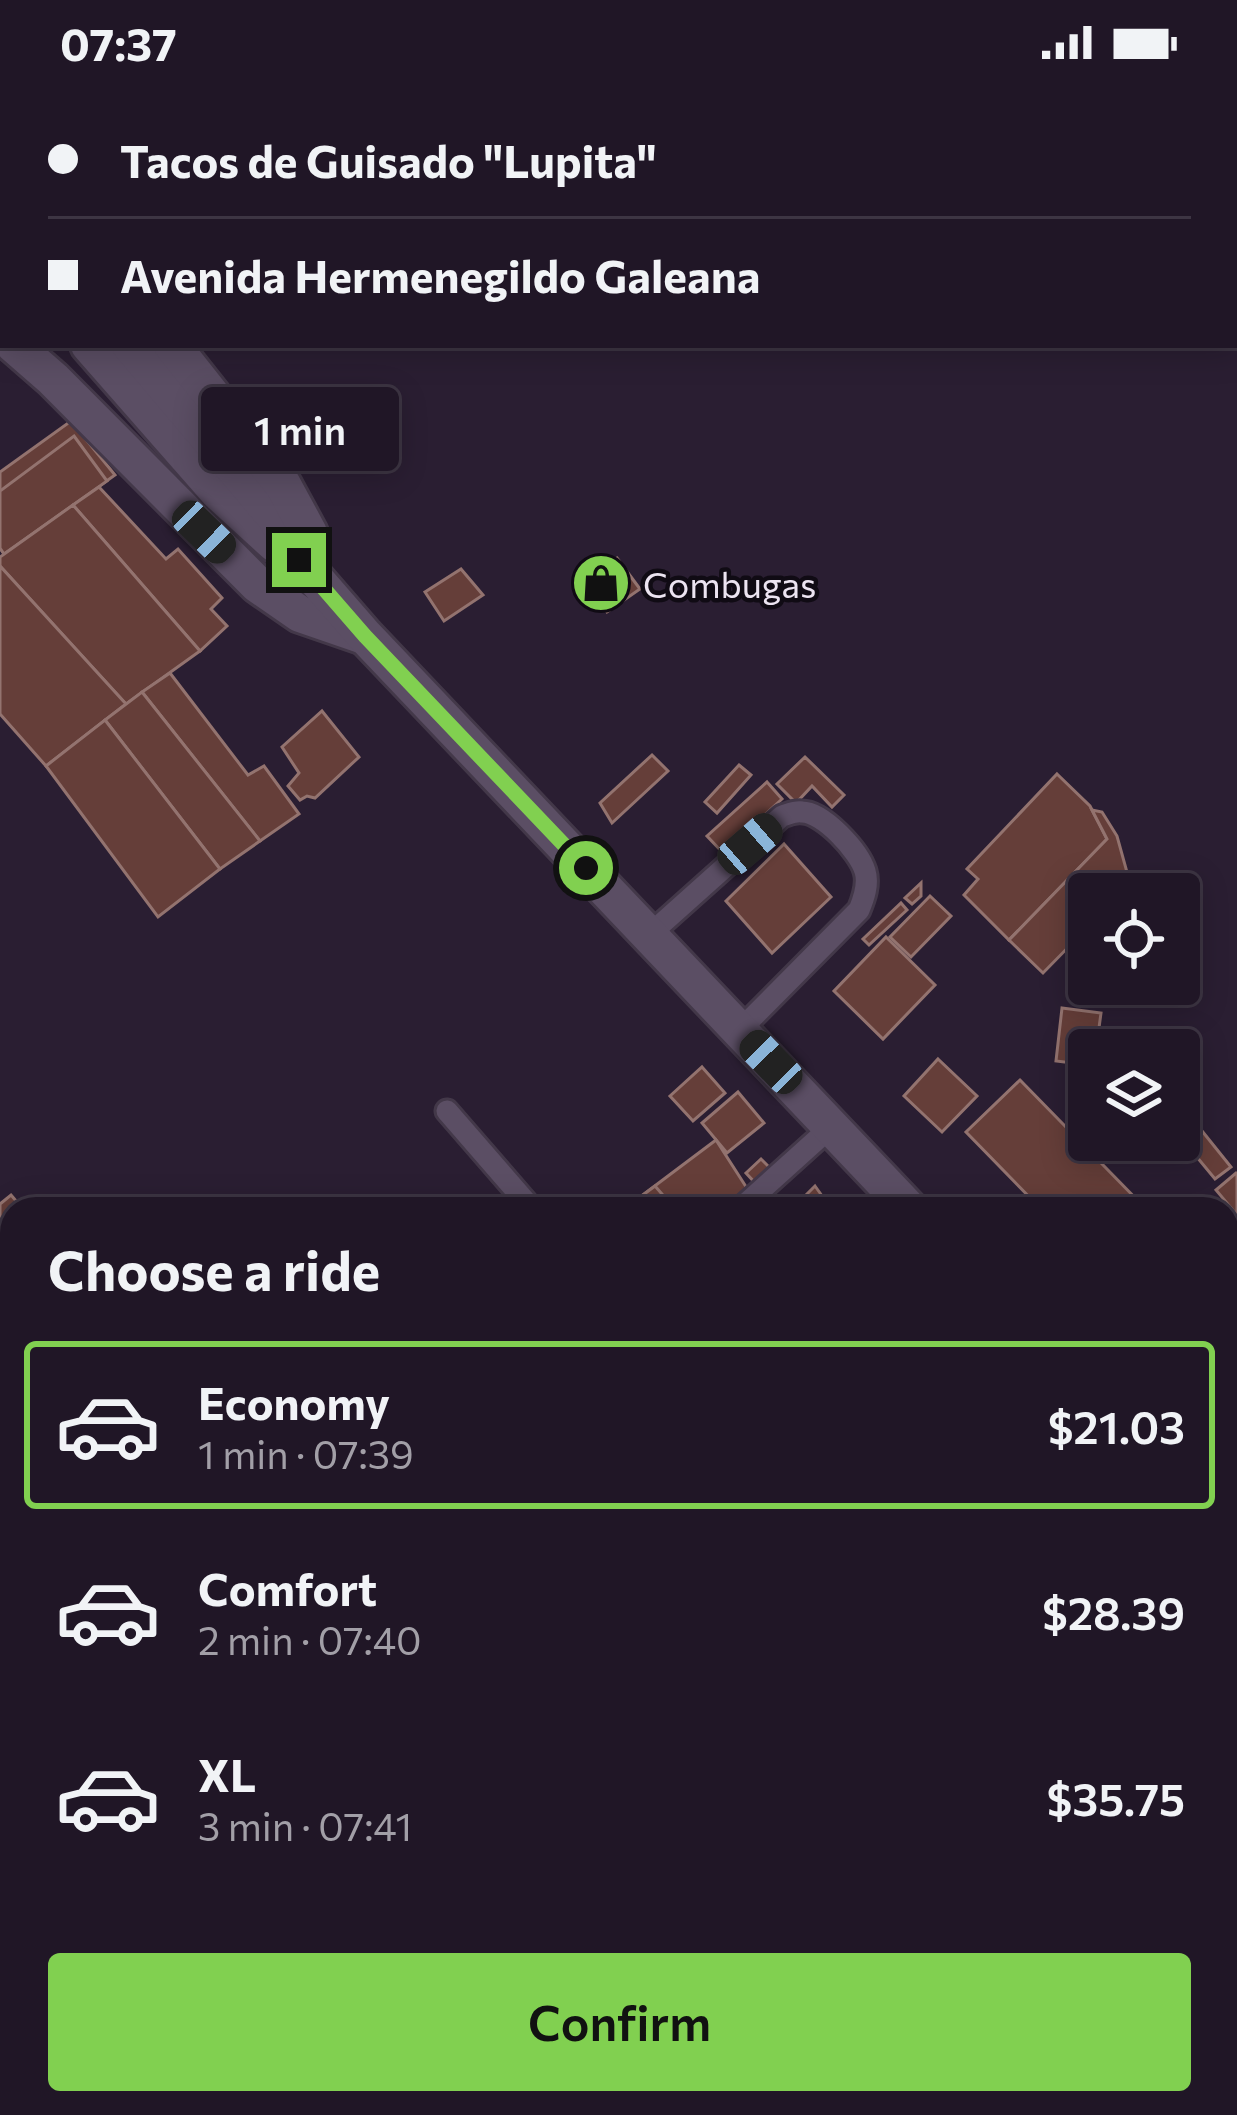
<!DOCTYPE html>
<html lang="en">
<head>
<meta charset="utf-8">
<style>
	body { margin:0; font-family:Commissioner,sans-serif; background:#281f2e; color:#f1f3f6; height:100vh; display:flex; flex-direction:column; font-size:45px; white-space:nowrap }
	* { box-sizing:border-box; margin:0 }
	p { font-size:39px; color:#a29fa7 }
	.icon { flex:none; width:66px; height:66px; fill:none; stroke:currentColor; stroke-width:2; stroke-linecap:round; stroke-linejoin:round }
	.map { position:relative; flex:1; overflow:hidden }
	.drawer { position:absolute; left:0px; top:1113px; width:1239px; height:918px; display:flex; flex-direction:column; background:#201626; border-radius:36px 36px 0 0; box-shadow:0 6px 30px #0003,0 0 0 3px #3d3543 }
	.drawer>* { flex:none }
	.hud { position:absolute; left:0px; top:0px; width:1239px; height:264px; box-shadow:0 6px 30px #0003,0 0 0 3px #3d3543; display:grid; align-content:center; height:264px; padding:0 48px; background:#201626 }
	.tools { position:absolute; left:1068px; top:789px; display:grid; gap:24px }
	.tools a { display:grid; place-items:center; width:132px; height:132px; border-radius:12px; background:#201626; box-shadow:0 6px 30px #0003,0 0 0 3px #3d3543; font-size:60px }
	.end { position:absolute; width:54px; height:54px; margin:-27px; border:15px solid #81d050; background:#111; box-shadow:0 0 0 6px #111 }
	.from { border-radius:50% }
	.bubble { position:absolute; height:84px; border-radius:12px; background:#201626; box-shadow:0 6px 30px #0003,0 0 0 3px #3d3543; font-size:39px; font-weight:600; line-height:84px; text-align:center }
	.car { position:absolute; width:36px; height:72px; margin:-36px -18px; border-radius:15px; box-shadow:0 0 9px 3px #0007; background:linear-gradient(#222 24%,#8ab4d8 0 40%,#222 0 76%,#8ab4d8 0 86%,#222 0) }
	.hud b { display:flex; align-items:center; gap:42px; height:114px; font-size:45px }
	.hud b+b { border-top:3px solid #3d3543 }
	.hud i { width:30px; height:30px; background:#f1f3f6 }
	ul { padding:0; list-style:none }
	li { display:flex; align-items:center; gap:36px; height:168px; margin:0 24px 18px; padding:0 24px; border:6px solid transparent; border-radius:12px }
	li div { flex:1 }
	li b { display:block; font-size:45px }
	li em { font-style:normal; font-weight:600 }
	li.active { border-color:#81d050 }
	li>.icon { width:108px; height:108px; stroke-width:1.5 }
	h2 { padding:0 48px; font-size:54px; line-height:144px }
	.primary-button { display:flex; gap:24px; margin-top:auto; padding:24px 48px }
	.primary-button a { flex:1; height:138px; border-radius:12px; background:#81d050; color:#111; font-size:48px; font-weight:600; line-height:138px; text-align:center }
	.status { display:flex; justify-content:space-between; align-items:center; height:84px; padding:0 60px; background:#201626; direction:ltr }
	.status svg { height:33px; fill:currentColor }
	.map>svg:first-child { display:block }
</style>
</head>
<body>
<div class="status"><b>07:37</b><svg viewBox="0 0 49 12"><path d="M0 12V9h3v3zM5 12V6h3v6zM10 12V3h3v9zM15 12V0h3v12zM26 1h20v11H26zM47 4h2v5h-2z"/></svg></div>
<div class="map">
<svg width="1237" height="2031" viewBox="0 0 1237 2031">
	<rect width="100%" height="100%" fill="#2a1e32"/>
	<g fill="#653e39" stroke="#93736f" stroke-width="3">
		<polygon points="71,337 115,391 4,470 0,464 0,388"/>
		<polygon points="74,352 107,397 4,470 0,464 0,407"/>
		<polygon points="99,403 166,475 178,465 222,514 211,525 227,542 200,567 73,421"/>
		<polygon points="73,421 200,567 126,620 0,482 0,473"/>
		<polygon points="617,474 640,505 607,528 585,496"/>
		<polygon points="0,482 126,620 46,682 0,630"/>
		<polygon points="461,485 483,511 444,537 425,508"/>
		<polygon points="170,589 248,691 264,682 299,730 260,757 142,608"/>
		<polygon points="142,608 260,757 220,785 105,636"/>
		<polygon points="322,627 359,673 315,714 307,712 300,716 288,702 299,689 282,663"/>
		<polygon points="105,636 220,785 158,833 46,682"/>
		<polygon points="652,671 668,687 612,739 600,719"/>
		<polygon points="805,673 844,711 832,723 812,702 796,719 777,700"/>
		<polygon points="739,681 751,691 717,729 705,718"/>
		<polygon points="1057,690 1090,722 1107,755 1009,856 964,811 978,795 967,785"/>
		<polygon points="767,698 782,715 723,769 707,752"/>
		<polygon points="1092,726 1102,728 1117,752 1130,799 1120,810 1089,810 1089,842 1043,889 1009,856 1107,755"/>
		<polygon points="784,760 831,813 772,869 726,817"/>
		<polygon points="921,799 921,812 912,820 905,814"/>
		<polygon points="930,812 951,832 911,873 890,853"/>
		<polygon points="901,819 907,826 869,861 863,855"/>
		<polygon points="886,853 935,901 883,955 834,907"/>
		<polygon points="1077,901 1093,901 1098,921 1076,920"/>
		<polygon points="1062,924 1101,929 1096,966 1089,966 1089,981 1056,977"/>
		<polygon points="938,975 977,1012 942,1048 904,1012"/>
		<polygon points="702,983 725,1009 693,1037 670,1012"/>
		<polygon points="1020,996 1146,1125 1041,1125 966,1048"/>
		<polygon points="738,1008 764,1039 727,1069 702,1039"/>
		<polygon points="1190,1032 1231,1083 1215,1095 1182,1055 1179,1041"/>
		<polygon points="716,1056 750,1109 732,1125 624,1125"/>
		<polygon points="761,1075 773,1087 758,1102 746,1089"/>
		<polygon points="1236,1089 1237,1090 1237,1131 1216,1106"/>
		<polygon points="655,1102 675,1125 624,1125"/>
		<polygon points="815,1102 825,1116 816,1122 819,1125 792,1125"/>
		<polygon points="11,1111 23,1125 12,1125 12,1189 0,1198 0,1120"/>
		<polygon points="1235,1144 1237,1170 1227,1178 1227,1151"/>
		<polygon points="1237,1177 1237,1205 1227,1213 1227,1185"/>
		<polygon points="1237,1217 1237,1247 1231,1253 1227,1248 1227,1225"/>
		<polygon points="12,1242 12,1303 0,1287 0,1279 6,1275 0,1267 0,1252"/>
		<polygon points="1230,1263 1237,1270 1237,1341 1232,1346 1227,1340 1227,1267"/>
		<polygon points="0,1640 12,1655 12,1668 0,1678"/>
		<polygon points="6,1673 12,1680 12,1732 0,1742 0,1678"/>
		<polygon points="12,1790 12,1819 9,1822 0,1811 0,1800"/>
		<polygon points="12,1879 12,1954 10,1956 0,1943 0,1889"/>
		<polygon points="135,2019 203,2019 207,2029 143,2031"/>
		<polygon points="216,2019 253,2019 256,2022 249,2027 252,2031 225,2031"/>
		<polygon points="265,2019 308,2019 319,2031 294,2028 259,2031 256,2027"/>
		<polygon points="663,2019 699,2019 682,2031 673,2031"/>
		<polygon points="783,2019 793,2025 786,2031 768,2031"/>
		<polygon points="801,2019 811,2031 786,2031 793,2025"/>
	</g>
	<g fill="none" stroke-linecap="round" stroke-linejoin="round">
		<defs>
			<g id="service">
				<path d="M 649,851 L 782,732 C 789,730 795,727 802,728 C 823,728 859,767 865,787 C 869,800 864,814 859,826 L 740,946"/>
				<polyline points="447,1027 532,1125"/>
				<polyline points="740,1125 832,1042"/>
			</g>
			<g id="minor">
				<polyline points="0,1332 12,1344"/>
				<polyline points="0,1751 12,1741"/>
				<polyline points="614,2019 625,2031"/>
				<polyline points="10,2031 25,2019"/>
				<polyline points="409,2031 425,2019"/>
			</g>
			<g id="secondary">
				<polyline points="0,28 3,33"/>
				<polyline points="0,108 3,111"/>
				<polyline points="0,159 3,163"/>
				<polyline points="14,261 53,295 258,501 300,530 361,551"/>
				<polyline points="89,261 217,407 275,460"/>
				<polyline points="130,261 275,433 299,476 365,552 909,1125"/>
				<polyline points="172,261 283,401 309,449"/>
				<polyline points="1227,1433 1237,1443"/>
				<polyline points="1227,1491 1237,1502"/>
			</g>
		</defs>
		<use href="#service" stroke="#433849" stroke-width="27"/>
		<use href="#minor" stroke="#433849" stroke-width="42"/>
		<use href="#secondary" stroke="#433849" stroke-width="42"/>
		<use href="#service" stroke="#5b4e64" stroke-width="21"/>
		<use href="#minor" stroke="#5b4e64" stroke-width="36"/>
		<use href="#secondary" stroke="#5b4e64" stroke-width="36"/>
	</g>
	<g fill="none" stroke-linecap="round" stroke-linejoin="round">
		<polyline stroke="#81d050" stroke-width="15" points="299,476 365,552 586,784"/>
	</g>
	<defs>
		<symbol id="shop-disc" viewBox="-11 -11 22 22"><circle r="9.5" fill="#81d050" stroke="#100b14"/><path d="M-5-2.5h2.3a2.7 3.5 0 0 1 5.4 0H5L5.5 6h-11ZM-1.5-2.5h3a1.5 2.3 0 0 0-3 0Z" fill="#111"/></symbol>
	</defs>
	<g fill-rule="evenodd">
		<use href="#shop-disc" x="568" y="466" width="66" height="66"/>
	</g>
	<g text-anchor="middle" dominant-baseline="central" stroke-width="9" stroke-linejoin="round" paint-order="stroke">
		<g font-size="36" fill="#ece4f1" stroke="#100b14" text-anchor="start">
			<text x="643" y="499">Combugas</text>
		</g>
	</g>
</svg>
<div class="tools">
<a><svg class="icon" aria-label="locate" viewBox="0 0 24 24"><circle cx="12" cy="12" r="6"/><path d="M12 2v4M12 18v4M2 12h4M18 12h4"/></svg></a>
<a><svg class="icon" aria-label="layers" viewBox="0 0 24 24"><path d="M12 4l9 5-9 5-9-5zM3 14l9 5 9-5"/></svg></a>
</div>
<i class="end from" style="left:586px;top:784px"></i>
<i class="end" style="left:299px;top:476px"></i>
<div class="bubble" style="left:201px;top:303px;width:198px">1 min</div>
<i class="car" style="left:204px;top:448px;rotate:134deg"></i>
<i class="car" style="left:750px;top:760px;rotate:49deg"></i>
<i class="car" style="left:771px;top:978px;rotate:316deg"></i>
<div class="hud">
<b><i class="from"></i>Tacos de Guisado &quot;Lupita&quot;</b>
<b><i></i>Avenida Hermenegildo Galeana</b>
</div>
<section class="drawer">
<h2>Choose a ride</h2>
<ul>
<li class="active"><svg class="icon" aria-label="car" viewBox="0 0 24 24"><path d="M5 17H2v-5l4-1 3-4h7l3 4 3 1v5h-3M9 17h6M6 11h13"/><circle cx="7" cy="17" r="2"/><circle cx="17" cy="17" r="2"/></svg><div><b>Economy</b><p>1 min · 07:39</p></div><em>$21.03</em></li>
<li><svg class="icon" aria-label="car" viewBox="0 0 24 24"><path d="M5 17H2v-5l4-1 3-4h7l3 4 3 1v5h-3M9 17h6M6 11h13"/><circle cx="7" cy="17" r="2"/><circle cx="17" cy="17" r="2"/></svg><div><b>Comfort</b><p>2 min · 07:40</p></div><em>$28.39</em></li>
<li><svg class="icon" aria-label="car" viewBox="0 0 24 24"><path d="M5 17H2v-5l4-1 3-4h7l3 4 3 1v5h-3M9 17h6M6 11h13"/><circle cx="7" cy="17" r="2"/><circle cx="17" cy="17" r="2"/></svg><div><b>XL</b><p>3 min · 07:41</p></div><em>$35.75</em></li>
</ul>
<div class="primary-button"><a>Confirm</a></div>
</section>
</div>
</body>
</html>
